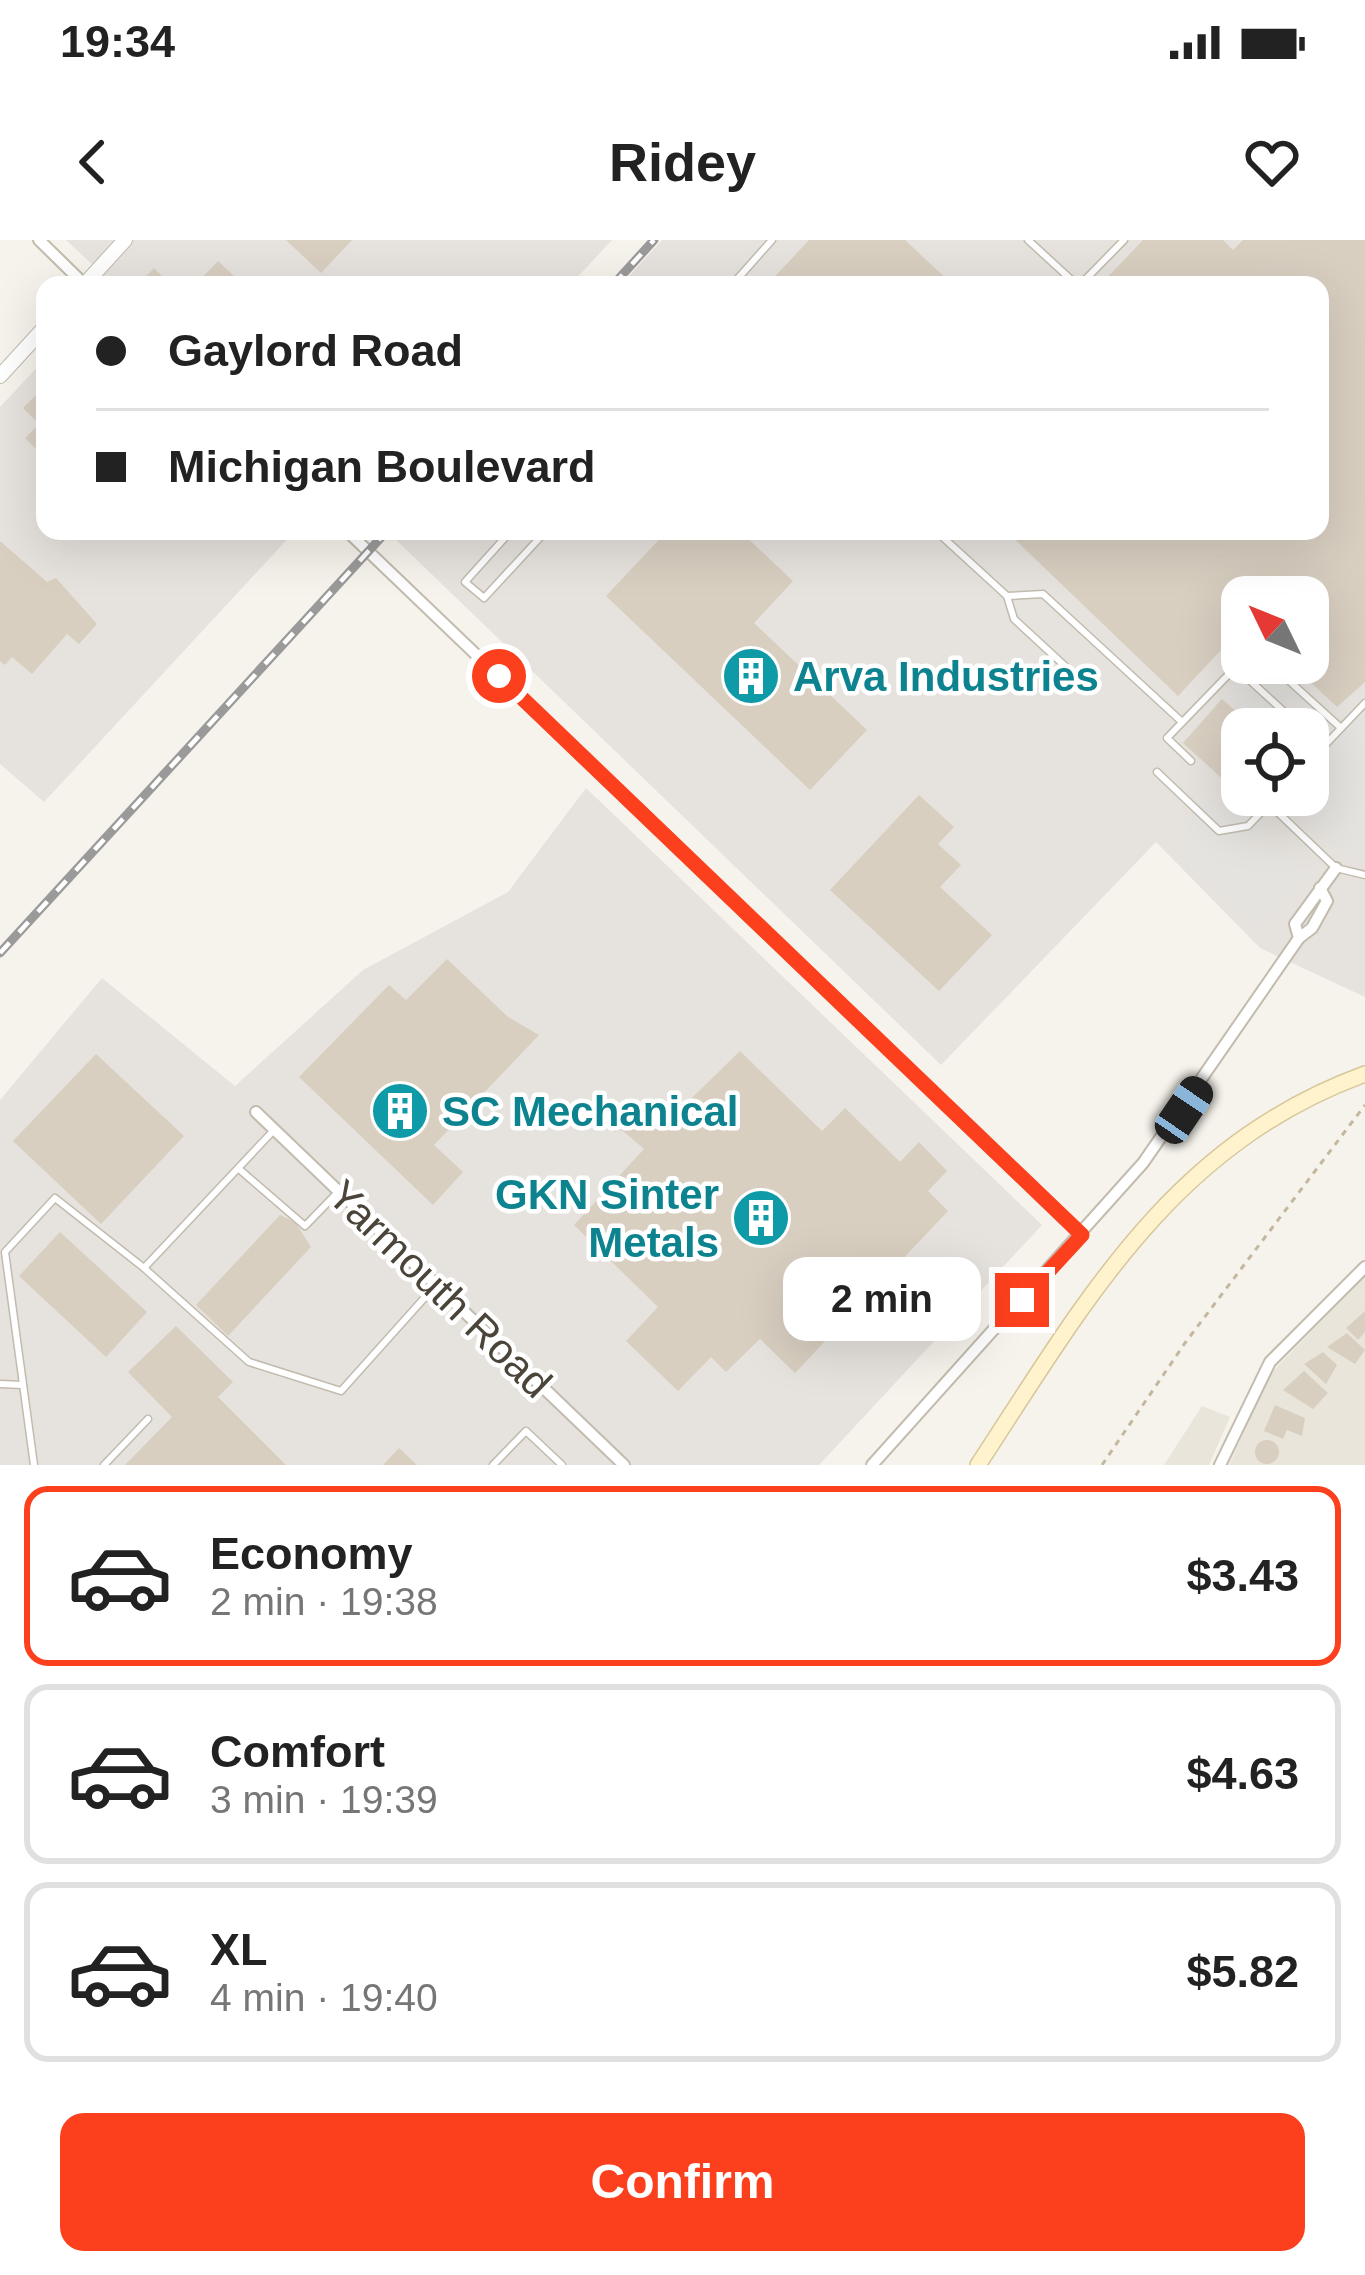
<!DOCTYPE html>
<html lang="en">
<head>
<meta charset="utf-8">
<style>
	body { margin:0; font-family:Helvetica,sans-serif; background:#f2f2f2; color:#222; height:100vh; display:flex; flex-direction:column; font-size:45px; white-space:nowrap }
	* { box-sizing:border-box; margin:0 }
	p { font-size:39px; color:#767676 }
	.icon { flex:none; width:66px; height:66px; fill:none; stroke:currentColor; stroke-width:2; stroke-linecap:round; stroke-linejoin:round }
	.map { position:relative; height:1225px; overflow:hidden }
	.side { display:flex; flex-direction:column; background:#fff; flex:1 }
	.side>* { flex:none }
	.guide { position:absolute; left:36px; top:36px; width:1293px; height:264px; border-radius:24px; box-shadow:0 12px 48px #0002; display:grid; align-content:center; height:264px; padding:0 60px; background:#fff }
	.needle { width:78px; rotate:313deg }
	.controls { position:absolute; left:1221px; top:336px; display:grid; gap:24px }
	.controls a { display:grid; place-items:center; width:108px; height:108px; border-radius:24px; background:#fff; box-shadow:0 12px 48px #0002; font-size:60px }
	.end { position:absolute; width:54px; height:54px; margin:-27px; border:15px solid #fc3f1d; background:#fff; box-shadow:0 0 0 6px #fff }
	.from { border-radius:50% }
	.bubble { position:absolute; height:84px; border-radius:24px; background:#fff; box-shadow:0 12px 48px #0002; font-size:39px; font-weight:700; line-height:84px; text-align:center }
	.car { position:absolute; width:36px; height:72px; margin:-36px -18px; border-radius:15px; box-shadow:0 0 9px 3px #0007; background:linear-gradient(#222 24%,#8ab4d8 0 40%,#222 0 76%,#8ab4d8 0 86%,#222 0) }
	.guide b { display:flex; align-items:center; gap:42px; height:114px; font-size:45px }
	.guide b+b { border-top:3px solid #e0e0e0 }
	.guide i { width:30px; height:30px; background:#222 }
	ul { padding:21px 0 0; list-style:none }
	li { display:flex; align-items:center; gap:36px; height:180px; margin:0 24px 18px; padding:0 36px; border:6px solid #e0e0e0; border-radius:24px }
	li div { flex:1 }
	li b { display:block; font-size:45px }
	li em { font-style:normal; font-weight:700 }
	li.active { border-color:#fc3f1d }
	li>.icon { width:108px; height:108px; stroke-width:1.5 }
	.cta { display:flex; gap:24px; margin-top:auto; padding:24px 60px }
	.cta a { flex:1; height:138px; border-radius:24px; background:#fc3f1d; color:#fff; font-size:48px; font-weight:700; line-height:138px; text-align:center }
	.status { display:flex; justify-content:space-between; align-items:center; height:84px; padding:0 60px; background:#fff; direction:ltr }
	.status svg { height:33px; fill:currentColor }
	header { display:flex; justify-content:space-between; align-items:center; height:156px; padding:0 60px; background:#fff; font-size:54px; font-weight:700 }
	.map>svg:first-child { display:block }
</style>
</head>
<body>
<div class="status"><b>19:34</b><svg viewBox="0 0 49 12"><path d="M0 12V9h3v3zM5 12V6h3v6zM10 12V3h3v9zM15 12V0h3v12zM26 1h20v11H26zM47 4h2v5h-2z"/></svg></div>
<header><svg class="icon" aria-label="back" viewBox="0 0 24 24"><path d="M15 5l-7 7 7 7"/></svg>Ridey<svg class="icon" aria-label="heart" viewBox="0 0 24 24"><path d="M12 20l-8-8c-3-5 5-10 8-4 3-6 11-1 8 4z"/></svg></header>
<div class="map">
<svg width="1365" height="1225" viewBox="0 0 1365 1225">
	<rect width="100%" height="100%" fill="#f6f3ec"/>
	<g fill="#eae5da">
		<polygon points="1365,1036 1365,1225 1229,1225 1270,1134"/>
		<polygon points="1202,1166 1230,1177 1209,1225 1164,1225"/>
	</g>
	<g fill="#e6e2dd" fill-rule="evenodd">
		<polygon points="66,0 612,0 570,45 114,45"/>
		<path d="M 662,0 L 1365,0 L 1365,757 L 1260,708 L 1156,602 L 941,825 L 391,295 L 395,291 L 1320,291 L 1320,45 L 621,45 ZM 1242,357 L 1308,357 L 1308,423 L 1242,423 ZM 1242,489 L 1308,489 L 1308,555 L 1242,555 Z"/>
		<polygon points="45,119 45,291 295,291 44,562 0,524 0,167"/>
		<polygon points="586,548 1042,985 819,1225 0,1225 0,860 102,738 235,846 363,730 508,652"/>
	</g>
	<polygon fill="#e5e3e0" points="1252,423 1263,423 1334,486 1362,460 1365,463 1365,628 1285,560 1247,605 1262,617 1273,605 1306,633 1260,685 1179,616 1191,602 1179,592 1207,560 1234,582 1249,568 1243,561 1248,555 1308,555 1308,489 1262,489 1225,455"/>
	<g fill="#d8cfc1">
		<polygon points="286,0 352,0 321,33"/>
		<polygon points="809,0 905,0 953,45 767,45"/>
		<polygon points="1143,0 1223,0 1233,10 1243,0 1365,0 1365,442 1337,467 1290,423 1308,423 1308,357 1242,357 1242,423 1222,409 1178,456 1006,291 1320,291 1320,45 1100,45"/>
		<polygon points="218,21 234,36 226,45 195,45"/>
		<polygon points="154,28 171,45 138,45"/>
		<polygon points="45,146 45,211 42,215 25,198 39,184 23,168"/>
		<polygon points="667,291 740,291 793,341 754,383 867,490 810,550 606,356"/>
		<polygon points="0,301 47,342 56,338 97,384 79,404 67,394 32,434 12,417 5,425 0,421"/>
		<polygon points="1222,459 1256,489 1242,489 1242,546 1237,552 1183,503"/>
		<polygon points="919,555 954,587 938,604 961,625 940,647 992,695 939,751 830,650"/>
		<polygon points="447,719 508,777 539,795 434,905 463,932 433,965 299,837 389,745 406,760"/>
		<polygon points="740,811 822,891 845,868 900,922 919,902 947,931 928,951 948,971 795,1133 760,1099 726,1132 711,1117 678,1151 626,1101 658,1067 574,985 644,909 622,890 614,892 615,883 660,889"/>
		<polygon points="96,814 184,896 101,984 13,901"/>
		<polygon points="280,975 295,982 311,1007 228,1096 196,1065"/>
		<polygon points="60,992 147,1072 106,1117 19,1036"/>
		<polygon points="1365,1071 1365,1092 1358,1100 1346,1088"/>
		<polygon points="176,1086 233,1142 218,1157 286,1225 125,1225 172,1177 128,1132"/>
		<polygon points="1347,1093 1365,1110 1355,1124 1327,1107"/>
		<polygon points="1323,1112 1337,1125 1326,1144 1304,1124"/>
		<polygon points="1304,1131 1328,1153 1313,1169 1283,1150"/>
		<polygon points="1275,1165 1305,1178 1302,1196 1287,1190 1283,1199 1264,1191"/>
		<circle cx="1267" cy="1212" r="12"/>
		<polygon points="399,1208 417,1225 383,1225"/>
	</g>
	<g fill="none" stroke-linecap="round" stroke-linejoin="round">
		<defs>
			<g id="service">
				<polyline points="1028,0 1077,45"/>
				<polyline points="732,45 772,0"/>
				<polyline points="1080,45 1124,0"/>
				<polyline points="511,291 465,342 484,358 546,291"/>
				<polyline points="936,291 1007,356 1043,354 1182,482"/>
				<polyline points="1007,356 1014,379 1091,450"/>
				<polyline points="1245,436 1275,428 1341,488"/>
				<polyline points="1308,494 1323,507"/>
				<polyline points="1191,521 1167,498 1229,434 1245,436 1303,489"/>
				<polyline points="1308,523 1365,463"/>
				<polyline points="1157,532 1219,591 1248,586 1269,564"/>
				<polyline points="1278,555 1269,564 1336,628 1365,635"/>
				<polyline points="239,929 305,986 338,952"/>
				<polyline points="144,1028 249,1122 341,1151 436,1045"/>
				<polyline points="0,1144 23,1145"/>
				<polyline points="34,1225 5,1012 55,958 144,1028 274,890"/>
				<polyline points="104,1225 148,1179"/>
				<polyline points="493,1225 526,1191 562,1225"/>
			</g>
			<g id="minor">
				<polyline points="39,0 85,45"/>
				<polyline points="347,291 1082,995"/>
				<polyline points="1299,698 1295,684 1336,628"/>
				<polyline points="256,872 624,1225"/>
				<polyline points="872,1225 1143,923 1299,698 1312,688 1327,661 1320,648"/>
				<polyline points="1220,1225 1270,1122 1365,1027"/>
			</g>
			<g id="tertiary">
				<polyline points="84,45 125,0"/>
				<polyline points="0,136 45,87"/>
			</g>
			<path id="secondary" d="M 978,1225 C 1085,1062 1171,905 1365,834"/>
		</defs>
		<use href="#service" stroke="#c2bbae" stroke-width="9"/>
		<use href="#minor" stroke="#c2bbae" stroke-width="14"/>
		<use href="#tertiary" stroke="#c2bbae" stroke-width="16"/>
		<use href="#secondary" stroke="#d6c79b" stroke-width="18"/>
		<polyline stroke="#c4b79f" stroke-width="3" stroke-dasharray="6 6" stroke-linecap="butt" points="1102,1225 1185,1103 1365,865"/>
		<use href="#service" stroke="#fff" stroke-width="6"/>
		<use href="#minor" stroke="#fff" stroke-width="10"/>
		<use href="#tertiary" stroke="#fff" stroke-width="14"/>
		<use href="#secondary" stroke="#fff3cd" stroke-width="15"/>
		<defs>
			<g id="rail">
				<polyline points="613,45 654,0"/>
				<polyline points="0,713 387,291"/>
			</g>
		</defs>
		<use href="#rail" stroke="#9a9a9a" stroke-width="9"/>
		<use href="#rail" stroke="#fff" stroke-width="4.5" stroke-dasharray="14" stroke-linecap="butt"/>
	</g>
	<g fill="none" stroke-linecap="round" stroke-linejoin="round">
		<polyline stroke="#fc3f1d" stroke-width="15" points="499,436 1082,995 1022,1060"/>
	</g>
	<defs>
		<symbol id="building-disc" viewBox="-11 -11 22 22"><circle r="9.5" fill="#0f9aa8" stroke="#fff"/><path d="M-4-6H4V6H1V3H-1V6H-4ZM-2.5-4.3h1.7v1.8h-1.7ZM.8-4.3h1.7v1.8H.8ZM-2.5-1h1.7V.8h-1.7ZM.8-1h1.7V.8H.8Z" fill="#fff"/></symbol>
	</defs>
	<g fill-rule="evenodd">
		<use href="#building-disc" x="718" y="403" width="66" height="66"/>
		<use href="#building-disc" x="367" y="838" width="66" height="66"/>
		<use href="#building-disc" x="728" y="945" width="66" height="66"/>
	</g>
	<g text-anchor="middle" dominant-baseline="central" stroke-width="9" stroke-linejoin="round" paint-order="stroke">
		<g font-size="42" font-weight="bold" fill="#0d838f" stroke="#fff" text-anchor="start">
			<text x="793" y="436">Arva Industries</text>
			<text x="442" y="871">SC Mechanical</text>
			<text x="719" y="954" text-anchor="end">GKN Sinter<tspan x="719" dy="48">Metals</tspan></text>
		</g>
		<g font-size="42" fill="#4b4439" stroke="#fff">
			<text transform="translate(440 1049) rotate(44)">Yarmouth Road</text>
		</g>
	</g>
</svg>
<div class="controls">
<a><svg class="needle" viewBox="-14 -14 28 28"><path d="M0-13l5 13h-10z" fill="#e53935"/><path d="M0 13l5-13h-10z" fill="#767676"/></svg></a>
<a><svg class="icon" aria-label="locate" viewBox="0 0 24 24"><circle cx="12" cy="12" r="6"/><path d="M12 2v4M12 18v4M2 12h4M18 12h4"/></svg></a>
</div>
<i class="end from" style="left:499px;top:436px"></i>
<i class="end" style="left:1022px;top:1060px"></i>
<div class="bubble" style="left:783px;top:1017px;width:198px">2 min</div>
<i class="car" style="left:1184px;top:870px;rotate:34deg"></i>
<div class="guide">
<b><i class="from"></i>Gaylord Road</b>
<b><i></i>Michigan Boulevard</b>
</div>
</div>
<section class="side">
<ul>
<li class="active"><svg class="icon" aria-label="car" viewBox="0 0 24 24"><path d="M5 17H2v-5l4-1 3-4h7l3 4 3 1v5h-3M9 17h6M6 11h13"/><circle cx="7" cy="17" r="2"/><circle cx="17" cy="17" r="2"/></svg><div><b>Economy</b><p>2 min · 19:38</p></div><em>$3.43</em></li>
<li><svg class="icon" aria-label="car" viewBox="0 0 24 24"><path d="M5 17H2v-5l4-1 3-4h7l3 4 3 1v5h-3M9 17h6M6 11h13"/><circle cx="7" cy="17" r="2"/><circle cx="17" cy="17" r="2"/></svg><div><b>Comfort</b><p>3 min · 19:39</p></div><em>$4.63</em></li>
<li><svg class="icon" aria-label="car" viewBox="0 0 24 24"><path d="M5 17H2v-5l4-1 3-4h7l3 4 3 1v5h-3M9 17h6M6 11h13"/><circle cx="7" cy="17" r="2"/><circle cx="17" cy="17" r="2"/></svg><div><b>XL</b><p>4 min · 19:40</p></div><em>$5.82</em></li>
</ul>
<div class="cta"><a>Confirm</a></div>
</section>
</body>
</html>
